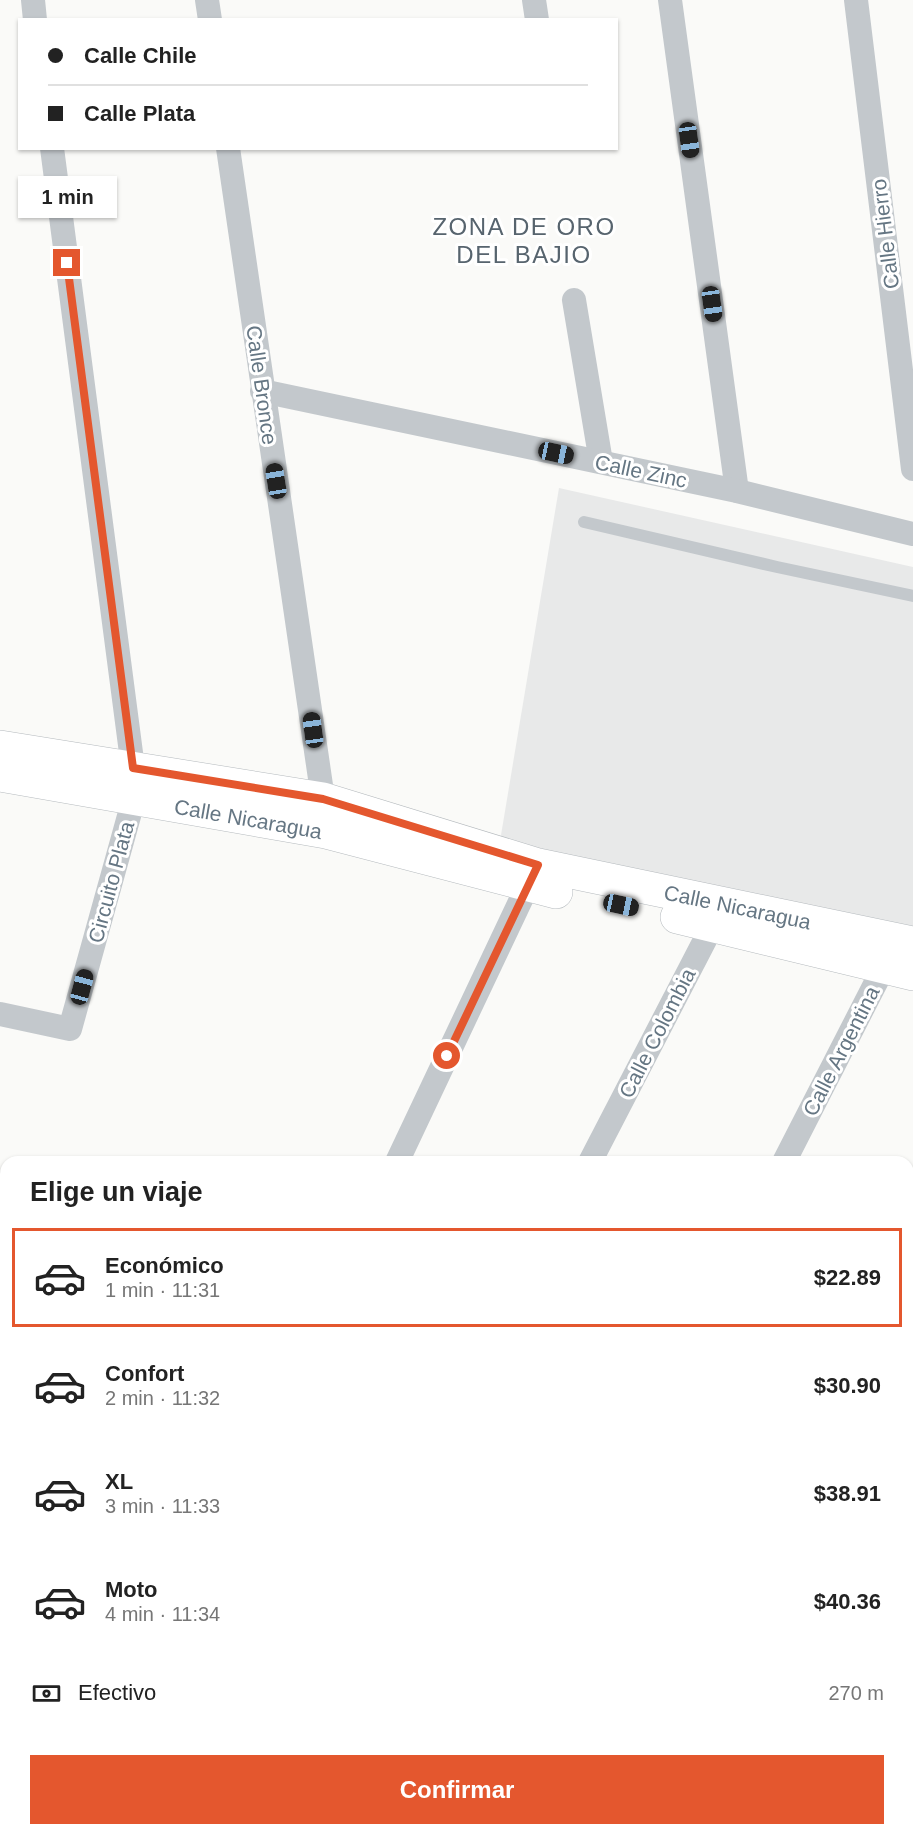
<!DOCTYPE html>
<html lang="es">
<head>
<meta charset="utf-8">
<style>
	body { margin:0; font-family:Arial,sans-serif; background:#f6f6f6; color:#222; height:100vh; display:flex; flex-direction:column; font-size:22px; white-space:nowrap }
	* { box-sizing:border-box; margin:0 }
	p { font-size:20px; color:#767676 }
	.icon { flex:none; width:33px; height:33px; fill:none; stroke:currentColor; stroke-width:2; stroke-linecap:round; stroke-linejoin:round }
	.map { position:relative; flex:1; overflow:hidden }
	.panel { position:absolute; left:0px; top:1156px; width:914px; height:680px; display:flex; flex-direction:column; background:#fff; border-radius:18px 18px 0 0; box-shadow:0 2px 4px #0004 }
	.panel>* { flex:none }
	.hud { position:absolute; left:18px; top:18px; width:600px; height:132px; border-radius:0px; box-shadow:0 2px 4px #0004; display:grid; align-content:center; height:132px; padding:0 30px; background:#fff }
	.end { position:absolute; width:27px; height:27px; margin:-14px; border:8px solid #e4572e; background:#fff; box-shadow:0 0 0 3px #fff }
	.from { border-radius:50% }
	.bubble { position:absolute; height:42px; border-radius:0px; background:#fff; box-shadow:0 2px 4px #0004; font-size:20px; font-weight:700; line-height:42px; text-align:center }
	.car { position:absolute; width:18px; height:36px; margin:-18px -9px; border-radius:8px; box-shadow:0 0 4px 2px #0007; background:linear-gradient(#222 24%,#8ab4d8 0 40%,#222 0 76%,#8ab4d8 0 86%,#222 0) }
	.hud b { display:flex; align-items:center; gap:21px; height:57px; font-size:22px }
	.hud b+b { border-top:2px solid #e0e0e0 }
	.hud i { width:15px; height:15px; background:#222 }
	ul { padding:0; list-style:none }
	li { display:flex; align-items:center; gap:18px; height:99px; margin:0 12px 9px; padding:0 18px; border:3px solid transparent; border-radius:0px }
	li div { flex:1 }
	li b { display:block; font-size:22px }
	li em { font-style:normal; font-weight:700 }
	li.current { border-color:#e4572e }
	li>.icon { width:54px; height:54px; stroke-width:1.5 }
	h2 { padding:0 30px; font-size:27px; line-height:72px }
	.pay { display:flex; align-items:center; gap:15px; height:66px; padding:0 30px; font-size:22px }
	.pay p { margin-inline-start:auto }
	.cta { display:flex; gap:12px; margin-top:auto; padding:12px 30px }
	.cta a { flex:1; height:69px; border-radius:0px; background:#e4572e; color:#fff; font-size:24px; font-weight:700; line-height:69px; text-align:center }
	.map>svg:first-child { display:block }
</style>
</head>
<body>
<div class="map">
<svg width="913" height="1835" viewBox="0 0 913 1835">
	<rect width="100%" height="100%" fill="#fafaf8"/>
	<polygon fill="#e8e9e9" points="559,488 913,567 913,932 500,841"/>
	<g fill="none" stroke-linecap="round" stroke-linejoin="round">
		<defs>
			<g id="primary">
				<path id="s1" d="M 0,747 L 323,799 L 538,865 L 913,943"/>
				<path id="s2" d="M 0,775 L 326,832 L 556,892"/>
				<polyline points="677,917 913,974"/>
				<polyline points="908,1666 913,1656"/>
				<polyline points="908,1800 913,1789"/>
				<polyline points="822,1835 824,1830"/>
				<polyline points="890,1835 893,1830"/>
			</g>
		</defs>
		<use href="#primary" stroke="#b5babe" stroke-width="34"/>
		<polyline stroke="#c3c8cc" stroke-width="12" points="584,522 777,567 913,596"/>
		<g stroke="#c3c8cc" stroke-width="24">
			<polyline points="33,0 35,20"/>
			<polyline points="207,0 210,20"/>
			<polyline points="534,0 537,20"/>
			<polyline points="670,0 737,491"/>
			<polyline points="856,0 913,469"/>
			<polyline points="228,148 323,799"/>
			<polyline points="574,300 601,462"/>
			<polyline points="262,391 737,491 913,534"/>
			<polyline points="0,1014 70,1029 134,798 133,768 52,148"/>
			<polyline points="397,1162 535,870"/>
			<polyline points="590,1162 720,911"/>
			<polyline points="784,1162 891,953"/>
			<polyline points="908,1304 913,1293"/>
			<polyline points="243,1835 245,1830"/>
			<polyline points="439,1835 442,1830"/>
			<polyline points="633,1835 636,1830"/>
		</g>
		<g stroke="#c3c8cc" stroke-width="30">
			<polyline points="0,1780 6,1782"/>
			<polyline points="186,1830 204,1835"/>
		</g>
		<use href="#primary" stroke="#fff" stroke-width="33"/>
	</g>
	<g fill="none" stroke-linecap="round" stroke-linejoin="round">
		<polyline stroke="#e4572e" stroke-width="8" points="67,263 133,768 323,799 538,865 447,1056"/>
	</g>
	<g text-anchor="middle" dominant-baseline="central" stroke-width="6" stroke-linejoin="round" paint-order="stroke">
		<g font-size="21" fill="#657683" stroke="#fff">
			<text transform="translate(885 234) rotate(-97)">Calle Hierro</text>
			<text transform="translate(262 385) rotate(82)">Calle Bronce</text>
			<text transform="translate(641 471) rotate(12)">Calle Zinc</text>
			<text stroke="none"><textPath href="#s2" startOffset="252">Calle Nicaragua</textPath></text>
			<text transform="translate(111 882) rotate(-75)">Circuito Plata</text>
			<text stroke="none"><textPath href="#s1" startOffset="756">Calle Nicaragua</textPath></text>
			<text transform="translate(657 1033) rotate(-63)">Calle Colombia</text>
			<text transform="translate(841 1051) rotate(-63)">Calle Argentina</text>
		</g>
		<g font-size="24" letter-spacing="1.5" fill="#57646e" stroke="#fff">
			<text x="524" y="226">ZONA DE ORO<tspan x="524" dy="28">DEL BAJIO</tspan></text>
		</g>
	</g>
</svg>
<i class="end from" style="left:447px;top:1056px"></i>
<i class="end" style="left:67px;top:263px"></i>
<div class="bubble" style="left:18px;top:176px;width:99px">1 min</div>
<i class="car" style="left:689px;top:140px;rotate:172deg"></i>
<i class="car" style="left:712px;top:304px;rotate:172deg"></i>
<i class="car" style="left:556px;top:453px;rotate:102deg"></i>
<i class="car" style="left:276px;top:481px;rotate:351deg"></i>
<i class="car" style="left:313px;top:730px;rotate:352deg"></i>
<i class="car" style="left:621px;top:905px;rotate:102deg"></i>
<i class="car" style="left:82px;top:987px;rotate:15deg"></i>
<div class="hud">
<b><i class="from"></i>Calle Chile</b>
<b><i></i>Calle Plata</b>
</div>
<section class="panel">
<h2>Elige un viaje</h2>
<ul>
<li class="current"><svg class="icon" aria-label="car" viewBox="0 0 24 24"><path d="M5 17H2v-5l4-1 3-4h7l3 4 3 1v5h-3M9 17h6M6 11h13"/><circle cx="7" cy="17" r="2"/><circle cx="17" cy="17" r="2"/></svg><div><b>Económico</b><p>1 min · 11:31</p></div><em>$22.89</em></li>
<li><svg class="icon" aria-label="car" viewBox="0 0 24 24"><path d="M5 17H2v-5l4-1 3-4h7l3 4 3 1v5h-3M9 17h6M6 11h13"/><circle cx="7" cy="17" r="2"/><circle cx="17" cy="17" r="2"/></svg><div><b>Confort</b><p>2 min · 11:32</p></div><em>$30.90</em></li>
<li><svg class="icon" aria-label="car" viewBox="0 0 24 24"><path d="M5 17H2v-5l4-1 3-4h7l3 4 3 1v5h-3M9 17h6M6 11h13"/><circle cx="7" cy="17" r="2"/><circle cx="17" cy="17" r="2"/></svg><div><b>XL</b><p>3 min · 11:33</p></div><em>$38.91</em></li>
<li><svg class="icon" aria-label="car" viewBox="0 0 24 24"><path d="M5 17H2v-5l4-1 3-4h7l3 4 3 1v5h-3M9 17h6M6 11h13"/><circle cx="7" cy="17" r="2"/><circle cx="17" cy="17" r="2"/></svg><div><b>Moto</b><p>4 min · 11:34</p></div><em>$40.36</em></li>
</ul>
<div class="pay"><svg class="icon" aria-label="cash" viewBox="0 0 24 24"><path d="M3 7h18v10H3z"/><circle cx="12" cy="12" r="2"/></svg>Efectivo<p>270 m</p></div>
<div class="cta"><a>Confirmar</a></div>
</section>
</div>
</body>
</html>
